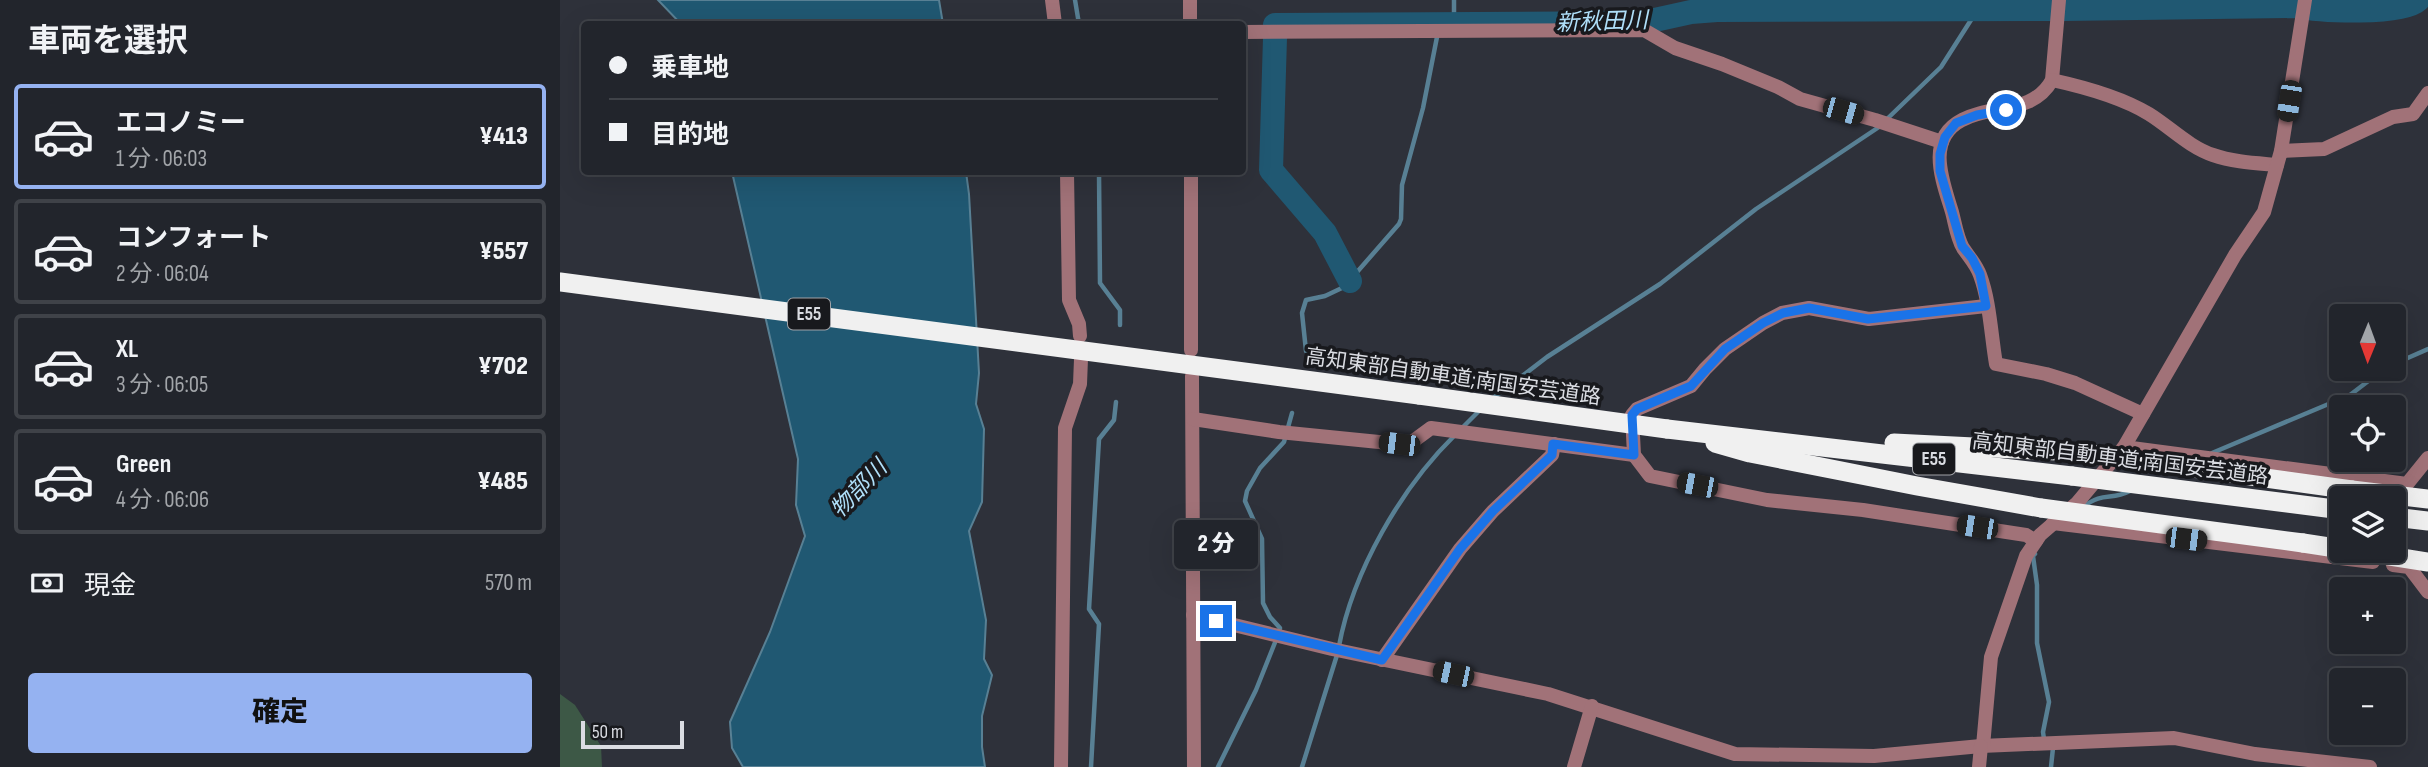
<!DOCTYPE html>
<html lang="ja">
<head>
<meta charset="utf-8">
<style>
	body { margin:0; font-family:"Sofia Sans Condensed","Noto Sans JP",sans-serif; background:#2e3138; color:#f1f3f6; height:100vh; display:flex; flex-direction:column; font-size:26px; white-space:nowrap }
	* { box-sizing:border-box; margin:0 }
	p { font-size:23px; color:#a2a5a9 }
	.icon { flex:none; width:38px; height:38px; fill:none; stroke:currentColor; stroke-width:2; stroke-linecap:round; stroke-linejoin:round }
	.map { position:relative; flex:1; overflow:hidden }
	.sheet { display:flex; flex-direction:column; background:#22252c; width:560px }
	.sheet>* { flex:none }
	.top-card { position:absolute; left:21px; top:21px; width:665px; height:154px; border-radius:7px; box-shadow:0 7px 28px #0002,0 0 0 2px #3f4248; display:grid; align-content:center; height:154px; padding:0 28px; background:#22252c }
	.needle { width:46px; rotate:181deg }
	.buttons { position:absolute; left:1769px; top:304px; display:grid; gap:14px }
	.buttons a { display:grid; place-items:center; width:77px; height:77px; border-radius:7px; background:#22252c; box-shadow:0 7px 28px #0002,0 0 0 2px #3f4248; font-size:35px }
	.scale { position:absolute; left:21px; bottom:18px; width:103px; box-sizing:border-box; padding-left:7px; border:4px solid #dadce2; border-top:0; font-size:19px; line-height:24px; white-space:nowrap; color:#dadce2; -webkit-text-stroke:5px #18191d; paint-order:stroke }
	.end { position:absolute; width:32px; height:32px; margin:-16px; border:9px solid #1a73e8; background:#fff; box-shadow:0 0 0 4px #fff }
	.from { border-radius:50% }
	.bubble { position:absolute; height:49px; border-radius:7px; background:#22252c; box-shadow:0 7px 28px #0002,0 0 0 2px #3f4248; font-size:23px; font-weight:800; line-height:49px; text-align:center }
	.car { position:absolute; width:21px; height:42px; margin:-21px -10px; border-radius:9px; box-shadow:0 0 5px 2px #0007; background:linear-gradient(#222 24%,#8ab4d8 0 40%,#222 0 76%,#8ab4d8 0 86%,#222 0) }
	.top-card b { display:flex; align-items:center; gap:24px; height:66px; font-size:26px }
	.top-card b+b { border-top:2px solid #3f4248 }
	.top-card i { width:18px; height:18px; background:#f1f3f6 }
	ul { padding:0; list-style:none }
	li { display:flex; align-items:center; gap:21px; height:105px; margin:0 14px 10px; padding:0 14px; border:4px solid #3f4248; border-radius:7px }
	li div { flex:1 }
	li b { display:block; font-size:26px }
	li em { font-style:normal; font-weight:800 }
	li.active { border-color:#95b2f1 }
	li>.icon { width:63px; height:63px; stroke-width:1.5 }
	h2 { padding:0 28px; font-size:32px; line-height:84px }
	.pay { display:flex; align-items:center; gap:18px; height:77px; padding:0 28px; font-size:26px }
	.pay p { margin-inline-start:auto }
	.button { display:flex; gap:14px; margin-top:auto; padding:14px 28px }
	.button a { flex:1; height:80px; border-radius:7px; background:#95b2f1; color:#111; font-size:28px; font-weight:800; line-height:80px; text-align:center }
	main { display:flex; flex:1; min-height:0 }
	.map>svg:first-child { display:block }
</style>
</head>
<body>
<main>
<section class="sheet">
<h2>車両を選択</h2>
<ul>
<li class="active"><svg class="icon" aria-label="car" viewBox="0 0 24 24"><path d="M5 17H2v-5l4-1 3-4h7l3 4 3 1v5h-3M9 17h6M6 11h13"/><circle cx="7" cy="17" r="2"/><circle cx="17" cy="17" r="2"/></svg><div><b>エコノミー</b><p>1 分 · 06:03</p></div><em>¥413</em></li>
<li><svg class="icon" aria-label="car" viewBox="0 0 24 24"><path d="M5 17H2v-5l4-1 3-4h7l3 4 3 1v5h-3M9 17h6M6 11h13"/><circle cx="7" cy="17" r="2"/><circle cx="17" cy="17" r="2"/></svg><div><b>コンフォート</b><p>2 分 · 06:04</p></div><em>¥557</em></li>
<li><svg class="icon" aria-label="car" viewBox="0 0 24 24"><path d="M5 17H2v-5l4-1 3-4h7l3 4 3 1v5h-3M9 17h6M6 11h13"/><circle cx="7" cy="17" r="2"/><circle cx="17" cy="17" r="2"/></svg><div><b>XL</b><p>3 分 · 06:05</p></div><em>¥702</em></li>
<li><svg class="icon" aria-label="car" viewBox="0 0 24 24"><path d="M5 17H2v-5l4-1 3-4h7l3 4 3 1v5h-3M9 17h6M6 11h13"/><circle cx="7" cy="17" r="2"/><circle cx="17" cy="17" r="2"/></svg><div><b>Green</b><p>4 分 · 06:06</p></div><em>¥485</em></li>
</ul>
<div class="pay"><svg class="icon" aria-label="cash" viewBox="0 0 24 24"><path d="M3 7h18v10H3z"/><circle cx="12" cy="12" r="2"/></svg>現金<p>570 m</p></div>
<div class="button"><a>確定</a></div>
</section>
<div class="map">
<svg width="1868" height="767" viewBox="0 0 1868 767">
	<rect width="100%" height="100%" fill="#2e313a"/>
	<polygon fill="#3d5846" points="0,694 15,705 41,746 42,767 0,767"/>
	<g fill="#205872" stroke="#588094" stroke-width="2">
		<polygon points="98,0 379,0 383,24 121,24"/>
		<polygon points="172,172 406,172 409,194 419,373 416,404 424,429 422,502 409,531 426,620 424,659 432,675 422,716 422,747 425,767 183,767 172,748 170,722 210,632 245,536 236,505 238,459"/>
	</g>
	<g fill="none" stroke-linecap="round" stroke-linejoin="round">
		<g stroke="#588094" stroke-width="4.5">
			<polyline points="515,0 519,24"/>
			<polyline points="894,23 894,0"/>
			<polyline points="1327,119 1381,67 1418,9"/>
			<polyline points="539,172 540,283 560,310 560,325"/>
			<polyline points="746,351 742,313 746,300 765,296 784,287 839,224 841,219 842,185 863,108 877,37"/>
			<polyline points="1834,364 1868,349"/>
			<polyline points="932,399 987,357 1100,284 1196,209 1319,127"/>
			<polyline points="901,429 920,410"/>
			<polyline points="1652,453 1790,395 1824,369"/>
			<path d="M 1523,507 C 1544,491 1550,501 1570,491"/>
			<polyline points="1475,554 1473,556 1477,585 1477,643 1489,702 1483,732 1484,739"/>
			<polyline points="719,631 720,628 710,617 703,603 702,539 685,501 687,491 700,468 724,442 732,413"/>
			<path d="M 779,646 C 793,571 841,488 895,435"/>
			<polyline points="531,767 539,624 529,609 539,439 554,420 556,402"/>
			<polyline points="658,767 696,690 716,640"/>
			<polyline points="742,767 777,655"/>
			<polyline points="1491,767 1493,748"/>
		</g>
		<g stroke="#205872" stroke-width="24">
			<path d="M 1502,9 L 1736,6 C 1759,11 1842,15 1858,0"/>
			<polyline points="715,25 1081,23 1131,12 1157,10 1494,9"/>
			<polyline points="715,38 711,170 765,233 790,281"/>
		</g>
		<g stroke="#a17278" stroke-width="14">
			<polyline points="492,0 495,24"/>
			<polyline points="630,0 630,24"/>
			<path d="M 1499,0 L 1492,80 C 1473,115 1431,104 1402,120 C 1365,139 1383,182 1392,212 C 1395,223 1397,238 1403,248 C 1409,257 1416,264 1420,275 C 1430,302 1431,335 1436,364 L 1486,374 L 1515,383 L 1583,414"/>
			<polyline points="682,32 1084,30 1115,48 1162,64 1218,87 1240,99 1315,120 1382,142"/>
			<path d="M 1492,80 C 1524,87 1561,97 1589,114 C 1610,127 1629,147 1653,155 C 1673,162 1695,163 1717,165"/>
			<polyline points="1721,151 1764,149 1833,117 1853,114 1868,93"/>
			<polyline points="507,172 509,300 519,324 520,336"/>
			<polyline points="631,172 631,350"/>
			<polyline points="1426,306 1309,319 1249,308 1222,313 1203,323 1165,349 1145,369 1131,386 1077,409 1072,415 1074,455 1090,476 1207,500 1303,510 1466,535 1476,541"/>
			<polyline points="632,376 634,767"/>
			<polyline points="633,419 719,432 839,444 852,442 871,428 1074,455"/>
			<polyline points="1564,447 1847,484 1868,458"/>
			<polyline points="1493,523 1813,562"/>
			<polyline points="1833,565 1849,567 1868,592"/>
			<polyline points="633,615 772,649 988,694 1175,754 1314,756 1421,746 1614,738 1695,754 1810,767"/>
			<polyline points="822,660 900,549 933,511 992,455 994,444"/>
			<polyline points="1423,746 1431,657 1466,556 1480,535 1517,503 1564,447 1675,255 1704,212 1721,151 1745,0"/>
			<polyline points="501,767 505,428 520,384 521,359"/>
			<polyline points="1014,767 1032,706"/>
			<polyline points="1419,767 1421,746"/>
		</g>
		<g stroke="#f0f0f0" stroke-width="19">
			<polyline points="0,282 859,395"/>
			<polyline points="1107,429 1512,476"/>
			<polyline points="1155,443 1190,453 1357,486 1481,508"/>
			<polyline points="1334,443 1516,452"/>
			<polyline points="1792,490 1868,499"/>
			<polyline points="1834,517 1868,521"/>
			<polyline points="1743,543 1782,549"/>
			<polyline points="1798,551 1868,562"/>
		</g>
		<g stroke="#f0f0f0" stroke-width="19">
			<polyline points="859,395 1107,429"/>
			<polyline points="1516,452 1792,490"/>
			<polyline points="1512,476 1782,510"/>
			<polyline points="1481,508 1743,543"/>
		</g>
	</g>
	<g fill="none" stroke-linecap="round" stroke-linejoin="round">
		<polyline stroke="#1a73e8" stroke-width="9" points="656,621 822,660 900,549 933,511 992,455 993,444 1074,455 1072,415 1077,409 1131,386 1165,349 1203,323 1223,313 1249,308 1308,319 1426,306 1420,274 1412,258 1402,246 1380,171 1380,154 1385,137 1396,123 1417,115 1446,110"/>
	</g>
	<g text-anchor="middle" dominant-baseline="central" stroke-width="7" stroke-linejoin="round" paint-order="stroke">
		<g fill="#18191d" stroke="#a0a2a7" stroke-width="2">
			<rect x="228" y="298.5" width="42" height="31" rx="5"/>
			<rect x="1353" y="443.5" width="42" height="31" rx="5"/>
		</g>
		<g font-size="19" font-weight="bold" fill="#dadce2">
			<text x="249" y="314">E55</text>
			<text x="1374" y="459">E55</text>
		</g>
		<g font-size="21" fill="#dadce2" stroke="#18191d">
			<text transform="translate(893 377) rotate(8)">高知東部自動車道;南国安芸道路</text>
			<text transform="translate(1560 459) rotate(7)">高知東部自動車道;南国安芸道路</text>
		</g>
		<g font-size="23" font-style="italic" fill="#afdff9" stroke="#18191d">
			<text transform="translate(1042 22) rotate(-2)">新秋田川</text>
			<text transform="translate(299 489) rotate(-46)">物部川</text>
		</g>
	</g>
</svg>
<div class="buttons">
<a><svg class="needle" viewBox="-14 -14 28 28"><path d="M0-13l5 13h-10z" fill="#e53935"/><path d="M0 13l5-13h-10z" fill="#a2a5a9"/></svg></a>
<a><svg class="icon" aria-label="locate" viewBox="0 0 24 24"><circle cx="12" cy="12" r="6"/><path d="M12 2v4M12 18v4M2 12h4M18 12h4"/></svg></a>
<a><svg class="icon" aria-label="layers" viewBox="0 0 24 24"><path d="M12 4l9 5-9 5-9-5zM3 14l9 5 9-5"/></svg></a>
<a>+</a>
<a>−</a>
</div>
<div class="scale">50 m</div>
<i class="end from" style="left:1446px;top:110px"></i>
<i class="end" style="left:656px;top:621px"></i>
<div class="bubble" style="left:614px;top:520px;width:84px">2 分</div>
<i class="car" style="left:1729px;top:101px;rotate:189deg"></i>
<i class="car" style="left:1283px;top:111px;rotate:106deg"></i>
<i class="car" style="left:839px;top:444px;rotate:277deg"></i>
<i class="car" style="left:1137px;top:485px;rotate:281deg"></i>
<i class="car" style="left:1417px;top:527px;rotate:279deg"></i>
<i class="car" style="left:1626px;top:539px;rotate:97deg"></i>
<i class="car" style="left:893px;top:674px;rotate:282deg"></i>
<div class="top-card">
<b><i class="from"></i>乗車地</b>
<b><i></i>目的地</b>
</div>
</div>
</main>
</body>
</html>
